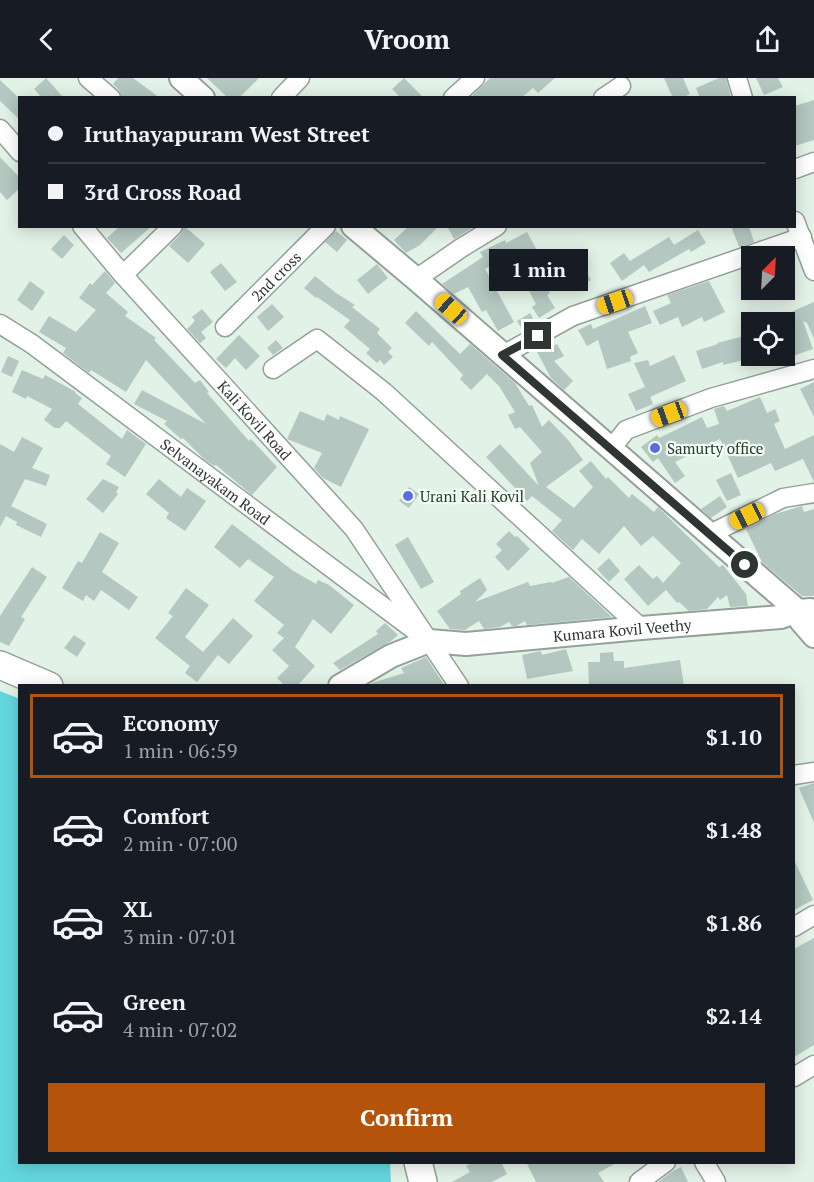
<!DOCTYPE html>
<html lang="en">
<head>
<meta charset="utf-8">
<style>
	body { margin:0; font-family:"PT Serif",serif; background:#20242c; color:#f1f3f6; height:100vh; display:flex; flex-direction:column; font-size:22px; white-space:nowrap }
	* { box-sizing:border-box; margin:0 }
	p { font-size:20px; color:#9ea1a6 }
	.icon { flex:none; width:33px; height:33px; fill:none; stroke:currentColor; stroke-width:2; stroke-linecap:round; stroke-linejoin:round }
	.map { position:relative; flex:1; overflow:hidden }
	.side { position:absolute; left:18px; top:606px; width:777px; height:480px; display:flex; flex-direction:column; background:#171b24; border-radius:0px; box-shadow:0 3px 15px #0003 }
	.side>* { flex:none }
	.guide { position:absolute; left:18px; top:18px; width:778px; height:132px; border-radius:0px; box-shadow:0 3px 15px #0003; display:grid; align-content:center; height:132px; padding:0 30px; background:#171b24 }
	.needle { width:39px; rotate:24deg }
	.controls { position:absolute; left:741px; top:168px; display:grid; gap:12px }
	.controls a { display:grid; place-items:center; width:54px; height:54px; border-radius:0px; background:#171b24; box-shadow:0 3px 15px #0003; font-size:30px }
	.end { position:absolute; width:27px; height:27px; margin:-14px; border:8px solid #2f3531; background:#fff; box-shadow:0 0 0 3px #fff }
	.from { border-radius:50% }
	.bubble { position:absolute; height:42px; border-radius:0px; background:#171b24; box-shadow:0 3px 15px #0003; font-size:20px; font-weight:700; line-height:42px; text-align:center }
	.car { position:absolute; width:18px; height:36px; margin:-18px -9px; border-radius:8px; box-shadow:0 0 4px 2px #0007; background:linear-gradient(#f5c518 24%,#345 0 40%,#f5c518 0 76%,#345 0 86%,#f5c518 0) }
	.guide b { display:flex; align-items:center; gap:21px; height:57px; font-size:22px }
	.guide b+b { border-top:2px solid #363941 }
	.guide i { width:15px; height:15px; background:#f1f3f6 }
	ul { padding:10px 0 0; list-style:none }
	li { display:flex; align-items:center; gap:18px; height:84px; margin:0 12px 9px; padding:0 18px; border:3px solid transparent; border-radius:0px }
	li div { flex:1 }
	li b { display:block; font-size:22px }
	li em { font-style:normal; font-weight:700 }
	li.active { border-color:#b45309 }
	li>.icon { width:54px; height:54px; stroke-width:1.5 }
	.cta { display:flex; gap:12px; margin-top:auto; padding:12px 30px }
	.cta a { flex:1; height:69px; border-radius:0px; background:#b45309; color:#fff; font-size:24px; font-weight:700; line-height:69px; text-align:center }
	header { display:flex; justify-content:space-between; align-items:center; height:78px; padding:0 30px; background:#171b24; font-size:27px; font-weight:700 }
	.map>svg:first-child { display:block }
</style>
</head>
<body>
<header><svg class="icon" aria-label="back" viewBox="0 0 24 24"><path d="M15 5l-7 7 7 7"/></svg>Vroom<svg class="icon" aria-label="share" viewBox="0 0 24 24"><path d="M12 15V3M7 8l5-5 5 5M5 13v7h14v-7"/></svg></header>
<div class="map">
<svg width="814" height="1104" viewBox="0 0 814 1104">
	<rect width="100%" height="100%" fill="#e3f2e6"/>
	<polygon fill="#63d7de" points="0,613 20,621 20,1084 390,1085 391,1104 0,1104"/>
	<g fill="#b4c7c1">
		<polygon points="46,0 64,20 42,20 34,11"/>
		<polygon points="118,0 133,0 160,20 122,20 119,12 113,6"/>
		<polygon points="207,0 259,0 239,20 228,20"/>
		<polygon points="404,0 424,20 401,20 392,11"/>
		<polygon points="490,0 555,0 538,15 533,10 521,20 470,20"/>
		<polygon points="664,0 683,0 690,16 682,20 673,20"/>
		<polygon points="719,0 726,0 731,20 700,20 696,10"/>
		<polygon points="756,0 778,0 783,9 764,17"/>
		<polygon points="0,2 20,21 20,42 0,23"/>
		<polygon points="814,22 814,62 795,68 795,28"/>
		<polygon points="0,79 20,100 20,110 7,122 0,114"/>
		<polygon points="120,148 152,148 121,175 107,160"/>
		<polygon points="184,148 205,166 188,185 169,168 181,156"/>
		<polygon points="409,148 439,148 420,167 406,175 394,162"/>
		<polygon points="447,148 475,148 454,161"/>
		<polygon points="731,148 749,148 754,164 739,169"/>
		<polygon points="698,152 706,165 691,174 689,171 649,194 644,187 622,203 610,185 624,175 630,183 669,159 674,167"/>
		<polygon points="336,153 347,162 337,174 325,164"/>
		<polygon points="527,154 539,176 528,182 522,172 485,191 514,244 498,253 486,232 482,234 468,209 454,216 442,206 483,179 480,174 505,162 506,165"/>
		<polygon points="64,157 74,167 62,181 51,171"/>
		<polygon points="221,185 237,204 225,213 210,194"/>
		<polygon points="377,186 388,200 368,216 357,202"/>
		<polygon points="581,186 591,202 577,211 566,195"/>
		<polygon points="105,193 115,205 106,215 128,234 125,238 156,260 154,262 195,305 200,302 209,314 207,315 249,363 251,361 277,389 252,417 216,387 214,388 204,381 183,360 181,361 164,346 167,343 134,326 142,312 206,346 146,282 126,314 91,292 89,295 63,275 66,270 39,254 49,238 76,254 96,232 79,220 90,205 92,207"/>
		<polygon points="315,198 336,215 355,227 352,229 380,251 377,255 392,270 388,274 393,279 384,287 380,282 377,285 366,275 370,271 344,249 350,242 317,219 316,220 304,210"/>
		<polygon points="30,203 45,214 32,233 17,222"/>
		<polygon points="543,203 550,215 547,217 555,230 539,240 532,229 536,226 528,211"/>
		<polygon points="709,203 725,234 704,244 702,239 682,249 678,239 660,247 653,233 671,225 667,217"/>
		<polygon points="814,224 814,261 807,245 803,243 813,271 790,279 789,275 784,277 784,237"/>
		<polygon points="272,226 284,239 268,253 257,239"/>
		<polygon points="645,228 652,245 628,254 638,275 630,279 631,283 607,291 598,262 587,268 578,252 591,246 593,251"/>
		<polygon points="202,231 213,244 201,254 206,260 200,265 187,251 195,243 192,239"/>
		<polygon points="416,233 460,276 470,266 515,305 529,328 532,327 542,349 549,342 569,363 583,382 546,409 574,430 593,409 579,393 591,383 606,401 608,399 629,420 632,416 654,434 658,429 719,489 723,487 746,516 748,528 730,529 727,517 720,522 718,519 707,531 689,533 679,524 677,525 666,512 648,528 624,501 639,487 653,501 657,498 663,505 681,485 653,458 641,468 624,448 599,476 582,461 573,472 552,453 562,442 532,418 527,423 486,379 500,366 539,408 530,385 542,374 520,349 515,351 508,337 515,334 499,308 487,296 471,312 460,301 463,297 432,264 429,268 405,245"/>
		<polygon points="530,235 536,246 523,253 517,243"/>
		<polygon points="752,256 752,280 723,287 723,284 702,291 696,273 718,266 717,265"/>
		<polygon points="239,257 260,278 246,292 235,280 226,290 216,281"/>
		<polygon points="276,262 283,270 273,277 267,270"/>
		<polygon points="557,266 564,278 554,283 573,303 564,312 551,300 536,272 541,269 544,272"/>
		<polygon points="674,277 686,303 650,319 649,316 653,326 636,333 628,316 645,309 634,285 648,282 650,288"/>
		<polygon points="8,278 19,283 12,299 1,294"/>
		<polygon points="22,292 43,301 45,297 76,314 75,315 82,320 78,326 122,361 127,352 146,366 125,399 106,386 111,378 66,343 60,350 55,350 44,342 52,331 27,318 26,321 12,314"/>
		<polygon points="814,304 814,339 800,311"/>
		<polygon points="760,319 767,335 775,331 780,343 774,346 785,371 814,357 814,404 803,381 775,393 771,385 738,400 720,361 675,384 685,398 675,405 658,380 653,384 641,369 657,357 659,360 702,339 707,350 719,346 714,331 724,328 727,333"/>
		<polygon points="300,333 324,343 327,336 339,342 340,338 369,351 341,409 323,400 314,390 322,375 287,361"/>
		<polygon points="22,359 43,370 32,390 50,397 46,408 25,401 11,428 47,446 41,459 16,447 17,444 6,438 0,449 0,366 14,374"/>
		<polygon points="731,395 741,417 727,423 716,402"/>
		<polygon points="103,401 119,409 116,414 118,416 103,435 86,421"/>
		<polygon points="159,401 181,419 187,410 206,423 185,453 166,440 169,435 146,416"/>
		<polygon points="409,409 419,416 409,430 399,423"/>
		<polygon points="720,418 727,429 711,440 701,431"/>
		<polygon points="802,428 804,434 814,431 814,518 802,518 762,484 746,451 775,436"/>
		<polygon points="232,446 292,492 316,506 318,502 329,507 354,527 331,556 313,541 295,569 315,588 297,608 285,608 277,600 289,588 272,572 284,560 277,555 284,547 254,523 274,499 248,481 240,490 214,469"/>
		<polygon points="509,453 515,459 517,458 530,471 508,493 495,479 502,472 496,466"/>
		<polygon points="100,454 119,465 102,494 138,519 129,532 101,512 94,523 86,517 83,523 62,510 78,483 82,485"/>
		<polygon points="408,459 434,504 421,511 395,467"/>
		<polygon points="609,480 620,493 609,504 597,491"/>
		<polygon points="32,489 47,499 21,539 25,541 9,568 0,564 0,538"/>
		<polygon points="569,499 612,539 527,547 525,543 516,548 512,548 509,544 500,549 484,551 479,543 465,552 450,551 437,533 461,516 460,513 480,500 487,512 475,524 528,504 530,508 551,504 552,505"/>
		<polygon points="186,510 209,527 185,559 203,574 233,540 253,558 229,586 218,577 197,604 185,595 190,588 155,560 173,538 168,535"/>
		<polygon points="385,545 398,557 391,563 340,592 333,585 378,556 376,553"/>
		<polygon points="74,557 86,565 77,579 64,570"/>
		<polygon points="566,571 573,593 527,601 522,577 541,573 542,577"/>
		<polygon points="613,574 614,583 624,583 624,590 680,582 684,608 589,608 588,584 600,584 600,575"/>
		<polygon points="426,579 445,608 373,608 372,605 404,595 401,590"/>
		<polygon points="814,705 814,745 799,710"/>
		<polygon points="794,782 813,822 794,832"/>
		<polygon points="814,860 814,967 794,979 794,871"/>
		<polygon points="473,1084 501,1084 507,1096 492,1104 452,1104 470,1094 466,1088"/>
		<polygon points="526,1084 618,1084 598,1095 604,1104 536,1104"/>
		<polygon points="681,1089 688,1104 658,1104 673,1093"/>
	</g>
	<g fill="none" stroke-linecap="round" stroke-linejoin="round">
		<defs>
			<g id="minor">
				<polyline points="88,0 111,20"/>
				<polyline points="737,0 743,20"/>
				<polyline points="281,20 300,0"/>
				<polyline points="453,20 475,0"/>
				<polyline points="603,20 621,8"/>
				<polyline points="0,51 20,74"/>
				<polyline points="795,91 814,84"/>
				<polyline points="795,143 814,193"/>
				<path id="s1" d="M 82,148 L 123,197 L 354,451 L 459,608"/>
				<polyline points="123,197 173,148"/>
				<polyline points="416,201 461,170 497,148"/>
				<path id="s2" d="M 0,246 L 32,266 L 421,557"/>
				<path id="s3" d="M 225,249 L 326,148"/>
				<polyline points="503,277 573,238 802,159"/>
				<polyline points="273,291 317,261 384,314 641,550"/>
				<polyline points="611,371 626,352 711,320 814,291"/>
				<polyline points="710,456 783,420 814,415"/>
				<polyline points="794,697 814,694"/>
				<polyline points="794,849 814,837"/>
				<polyline points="794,999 814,987"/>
				<polyline points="704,1084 716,1104"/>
				<polyline points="639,1104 666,1084"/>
			</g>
			<g id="major">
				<polyline points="181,0 203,20"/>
				<polyline points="353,148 416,201 798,533 801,543 814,558"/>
				<path id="s4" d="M 340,608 L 391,578 L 429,563 L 466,566 L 641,550 L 781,539 L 798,533 L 811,532"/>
			</g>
			<g id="highway">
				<polyline points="0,587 49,608"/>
				<polyline points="418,1084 423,1104"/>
			</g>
		</defs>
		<use href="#minor" stroke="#93a197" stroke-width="21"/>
		<use href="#major" stroke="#93a197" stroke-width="26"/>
		<use href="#highway" stroke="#93a197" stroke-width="30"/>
		<use href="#minor" stroke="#fff" stroke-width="18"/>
		<use href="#major" stroke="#fff" stroke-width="22"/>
		<use href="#highway" stroke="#fff" stroke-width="27"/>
	</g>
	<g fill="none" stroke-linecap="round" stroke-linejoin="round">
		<polyline stroke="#2f3531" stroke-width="8" points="538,258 502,277 745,487"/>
	</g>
	<g fill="#5a6be2" stroke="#f0fff3" stroke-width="2">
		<circle cx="655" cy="370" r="6"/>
		<circle cx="408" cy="418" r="6"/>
	</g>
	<g text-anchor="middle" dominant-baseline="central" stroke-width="4.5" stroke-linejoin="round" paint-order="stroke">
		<g font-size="15" fill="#2f3531" stroke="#f0fff3">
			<text stroke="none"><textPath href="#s3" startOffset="72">2nd cross</textPath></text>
			<text stroke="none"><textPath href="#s1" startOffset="260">Kali Kovil Road</textPath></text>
			<text stroke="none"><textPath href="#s2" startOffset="267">Selvanayakam Road</textPath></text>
			<text stroke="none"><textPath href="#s4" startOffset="294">Kumara Kovil Veethy</textPath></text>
		</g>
		<g font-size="15" fill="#2f3531" stroke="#f0fff3" text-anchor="start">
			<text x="667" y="370">Samurty office</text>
			<text x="420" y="418">Urani Kali Kovil</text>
		</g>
	</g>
</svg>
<div class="controls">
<a><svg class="needle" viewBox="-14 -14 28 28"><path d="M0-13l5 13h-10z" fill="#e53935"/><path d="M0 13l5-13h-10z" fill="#9ea1a6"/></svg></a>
<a><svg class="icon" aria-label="locate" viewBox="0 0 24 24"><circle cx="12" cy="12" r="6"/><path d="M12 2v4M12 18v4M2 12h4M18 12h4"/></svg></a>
</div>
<i class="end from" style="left:745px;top:487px"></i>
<i class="end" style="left:538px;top:258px"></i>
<div class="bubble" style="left:489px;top:171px;width:99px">1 min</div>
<i class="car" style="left:615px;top:224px;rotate:251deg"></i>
<i class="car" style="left:451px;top:231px;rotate:312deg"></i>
<i class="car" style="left:669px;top:336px;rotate:250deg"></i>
<i class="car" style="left:747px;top:438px;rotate:244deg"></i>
<div class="guide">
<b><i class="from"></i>Iruthayapuram West Street</b>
<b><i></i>3rd Cross Road</b>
</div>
<section class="side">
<ul>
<li class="active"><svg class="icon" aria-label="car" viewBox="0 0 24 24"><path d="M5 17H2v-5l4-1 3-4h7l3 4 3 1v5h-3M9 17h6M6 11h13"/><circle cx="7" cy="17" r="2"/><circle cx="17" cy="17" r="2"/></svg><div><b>Economy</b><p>1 min · 06:59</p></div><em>$1.10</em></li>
<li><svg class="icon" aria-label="car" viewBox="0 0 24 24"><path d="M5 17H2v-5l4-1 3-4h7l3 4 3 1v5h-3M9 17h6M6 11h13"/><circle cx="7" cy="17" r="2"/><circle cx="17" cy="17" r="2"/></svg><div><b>Comfort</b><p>2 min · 07:00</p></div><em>$1.48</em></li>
<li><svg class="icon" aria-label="car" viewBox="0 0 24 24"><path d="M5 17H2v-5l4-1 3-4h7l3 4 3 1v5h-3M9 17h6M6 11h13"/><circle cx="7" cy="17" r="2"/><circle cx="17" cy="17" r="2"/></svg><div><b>XL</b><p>3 min · 07:01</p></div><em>$1.86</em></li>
<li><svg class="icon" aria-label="car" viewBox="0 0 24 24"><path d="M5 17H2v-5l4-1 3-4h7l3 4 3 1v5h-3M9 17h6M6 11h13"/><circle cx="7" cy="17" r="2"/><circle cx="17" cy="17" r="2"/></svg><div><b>Green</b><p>4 min · 07:02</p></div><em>$2.14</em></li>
</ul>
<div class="cta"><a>Confirm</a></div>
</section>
</div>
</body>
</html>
